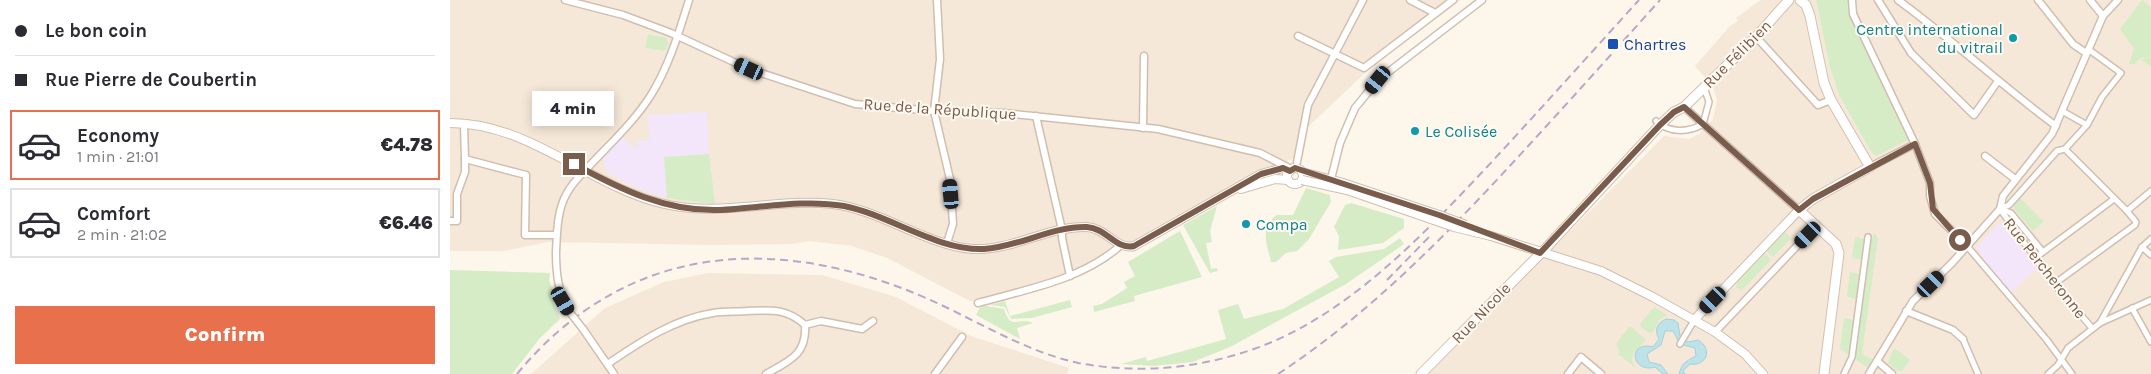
<!DOCTYPE html>
<html lang="en">
<head>
<meta charset="utf-8">
<style>
	body { margin:0; font-family:Karla,sans-serif; background:#f2f2f3; color:#2b2b33; height:100vh; display:flex; flex-direction:column; font-size:19px; white-space:nowrap }
	* { box-sizing:border-box; margin:0 }
	p { font-size:16px; color:#7c7c81 }
	.icon { flex:none; width:28px; height:28px; fill:none; stroke:currentColor; stroke-width:2; stroke-linecap:round; stroke-linejoin:round }
	.map { position:relative; flex:1; overflow:hidden }
	.panel { display:flex; flex-direction:column; background:#fff; width:450px }
	.panel>* { flex:none }
	.banner { display:grid; align-content:center; height:110px; padding:0 15px; background:#fff }
	.end { position:absolute; width:22px; height:22px; margin:-11px; border:6px solid #7a5c4c; background:#fff; box-shadow:0 0 0 2px #fff }
	.from { border-radius:50% }
	.bubble { position:absolute; height:35px; border-radius:0px; background:#fff; box-shadow:0 2px 12px #0003; font-size:16px; font-weight:800; line-height:35px; text-align:center }
	.car { position:absolute; width:15px; height:30px; margin:-15px -8px; border-radius:6px; box-shadow:0 0 4px 1px #0007; background:linear-gradient(#222 24%,#8ab4d8 0 40%,#222 0 76%,#8ab4d8 0 86%,#222 0) }
	.banner b { display:flex; align-items:center; gap:18px; height:48px; font-size:19px }
	.banner b+b { border-top:1px solid #e1e1e2 }
	.banner i { width:12px; height:12px; background:#2b2b33 }
	ul { padding:0; list-style:none }
	li { display:flex; align-items:center; gap:15px; height:70px; margin:0 10px 8px; padding:0 5px; border:2px solid #e1e1e2; border-radius:0px }
	li div { flex:1 }
	li b { display:block; font-size:19px }
	li em { font-style:normal; font-weight:800 }
	li.selected { border-color:#e9704d }
	li>.icon { width:45px; height:45px; stroke-width:1.5 }
	.button { display:flex; gap:10px; margin-top:auto; padding:10px 15px }
	.button a { flex:1; height:58px; border-radius:0px; background:#e9704d; color:#fff; font-size:20px; font-weight:800; line-height:58px; text-align:center }
	main { display:flex; flex:1; min-height:0 }
	.map>svg:first-child { display:block }
</style>
</head>
<body>
<main>
<section class="panel">
<div class="banner">
<b><i class="from"></i>Le bon coin</b>
<b><i></i>Rue Pierre de Coubertin</b>
</div>
<ul>
<li class="selected"><svg class="icon" aria-label="car" viewBox="0 0 24 24"><path d="M5 17H2v-5l4-1 3-4h7l3 4 3 1v5h-3M9 17h6M6 11h13"/><circle cx="7" cy="17" r="2"/><circle cx="17" cy="17" r="2"/></svg><div><b>Economy</b><p>1 min · 21:01</p></div><em>€4.78</em></li>
<li><svg class="icon" aria-label="car" viewBox="0 0 24 24"><path d="M5 17H2v-5l4-1 3-4h7l3 4 3 1v5h-3M9 17h6M6 11h13"/><circle cx="7" cy="17" r="2"/><circle cx="17" cy="17" r="2"/></svg><div><b>Comfort</b><p>2 min · 21:02</p></div><em>€6.46</em></li>
</ul>
<div class="button"><a>Confirm</a></div>
</section>
<div class="map">
<svg width="1701" height="374" viewBox="0 0 1701 374">
	<rect width="100%" height="100%" fill="#fdf6ea"/>
	<g fill="#f5e8d8">
		<polygon points="0,0 1011,0 917,71 858,127 853,153 623,277 527,301 520,301 437,258 402,246 359,241 342,244 264,245 98,242 54,251 0,251"/>
		<polygon points="1311,0 1366,0 1380,68 1389,95 1421,152 1400,0 1701,0 1701,374 979,374 1214,136 1239,139 1249,134 1263,119 1267,100 1263,87 1245,66 1280,26 1288,21 1286,18"/>
		<polygon points="258,273 372,275 446,297 521,336 619,368 617,374 81,374 155,308 214,282"/>
	</g>
	<g fill="#f3e6fa">
		<polygon points="257,112 259,154 214,157 217,198 186,188 157,173 152,159 173,137 185,148 188,146 186,141 200,139 197,115"/>
		<polygon points="1551,221 1589,267 1561,292 1529,256 1531,254 1526,248"/>
	</g>
	<g fill="#d6ecc7">
		<polygon points="1366,0 1400,0 1459,136 1458,140 1426,156 1421,152 1389,95 1380,68"/>
		<polygon points="1692,0 1701,7 1701,67 1691,59 1700,58 1692,57 1684,64 1679,64 1684,49 1670,29"/>
		<polygon points="198,34 216,38 219,43 215,51 195,48"/>
		<polygon points="259,154 265,204 217,198 214,157"/>
		<path d="M 856,188 L 880,195 L 881,202 L 859,239 L 847,251 L 836,253 L 826,262 L 821,262 C 817,244 809,227 827,215 L 843,215 Z"/>
		<polygon points="1570,198 1594,222 1583,231 1564,209 1564,206"/>
		<polygon points="901,203 954,219 954,228 933,243 888,250 889,236 884,227 895,205"/>
		<polygon points="767,206 760,231 762,242 756,243 761,269 767,268 768,271 760,273 733,225"/>
		<polygon points="730,231 752,277 684,296 685,301 644,312 643,306 652,304 677,288 674,282 685,276 678,262"/>
		<polygon points="1335,232 1341,238 1323,257 1316,251"/>
		<polygon points="1424,233 1428,238 1412,354 1425,360 1420,369 1405,359 1420,245"/>
		<polygon points="1405,237 1415,239 1412,260 1402,258"/>
		<polygon points="950,238 954,244 896,284 780,347 743,362 704,366 671,364 696,357 697,361 776,339 768,310 788,304 794,319 833,309 889,277 879,261 886,257 934,249"/>
		<polygon points="1315,253 1321,260 1291,291 1286,287 1288,279"/>
		<polygon points="0,270 100,273 99,280 106,300 103,302 110,319 90,338 62,374 0,374"/>
		<polygon points="1400,272 1410,274 1407,300 1397,296"/>
		<polygon points="620,300 622,307 582,318 561,319 555,307 540,305 555,301 560,316"/>
		<path d="M 531,305 L 554,309 C 561,331 568,317 583,323 L 567,328 L 570,339 L 526,315 Z"/>
		<polygon points="1204,307 1217,315 1209,320 1203,332 1199,333 1189,325"/>
		<polygon points="1394,318 1404,320 1399,355 1390,349"/>
		<polygon points="1180,326 1196,340 1183,353 1182,360 1186,368 1168,354 1170,352 1166,344"/>
		<polygon points="1445,349 1459,359 1459,362 1452,371 1448,371 1438,363 1443,350"/>
	</g>
	<path fill="#bde2e8" stroke="#a3d2da" d="M 1216,319 L 1224,320 L 1228,323 L 1230,336 L 1238,342 L 1248,340 C 1263,348 1257,367 1240,364 L 1233,371 L 1235,374 L 1229,374 C 1232,363 1236,361 1246,356 L 1245,348 L 1230,344 L 1223,331 L 1215,331 L 1211,345 L 1197,354 L 1199,362 L 1211,365 L 1218,374 L 1213,374 L 1205,367 C 1181,374 1177,340 1203,347 L 1209,339 C 1204,330 1207,323 1216,319 Z"/>
	<g fill="none" stroke-linecap="round" stroke-linejoin="round">
		<defs>
			<g id="pedestrian">
				<polyline points="1638,49 1671,73 1652,97 1637,125 1615,149 1677,211 1701,191"/>
				<polyline points="1612,111 1637,125"/>
				<path d="M 1206,121 C 1219,133 1238,133 1253,124 L 1259,102 L 1254,87"/>
				<polyline points="1550,209 1604,284 1642,328"/>
				<polyline points="1550,209 1559,205 1607,151 1615,149"/>
				<polyline points="1550,209 1561,213 1593,252"/>
				<polyline points="1517,246 1596,339 1622,374"/>
				<polyline points="1692,247 1701,255"/>
				<polyline points="1585,258 1664,199"/>
				<polyline points="1604,284 1685,225 1686,222 1677,211"/>
				<polyline points="1682,308 1701,342"/>
				<polyline points="1650,323 1701,300"/>
				<polyline points="1513,339 1528,374"/>
				<polyline points="1230,344 1245,319"/>
				<polyline points="1394,374 1402,357 1418,237"/>
				<polyline points="1598,374 1608,365 1618,348 1650,323 1692,247 1701,239"/>
			</g>
			<g id="minor">
				<polyline points="115,0 173,15 221,33 299,69 405,104 484,111 554,113 708,129 810,153 839,168"/>
				<polyline points="487,0 490,59 484,111 500,179 503,224 497,243"/>
				<polyline points="960,0 985,13"/>
				<polyline points="1402,0 1403,14 1465,144"/>
				<polyline points="1428,0 1461,53 1524,115 1548,81"/>
				<path d="M 1448,0 C 1503,40 1552,86 1606,126"/>
				<polyline points="1588,0 1623,44 1636,53"/>
				<polyline points="1640,0 1653,16"/>
				<polyline points="848,36 914,68 1003,0"/>
				<polyline points="1309,40 1368,105 1381,100"/>
				<polyline points="1234,107 1349,210"/>
				<polyline points="586,116 612,230 612,238 620,276"/>
				<polyline points="14,125 15,159 76,175 75,235 106,235"/>
				<polyline points="693,128 694,56"/>
				<polyline points="1535,156 1565,179"/>
				<polyline points="847,162 858,105 913,0"/>
				<polyline points="1420,167 1465,144 1480,183 1480,196 1485,214 1517,246"/>
				<polyline points="881,179 890,143 905,108 928,80 1032,0"/>
				<polyline points="0,221 7,221 7,194 15,172 15,159"/>
				<path d="M 528,303 C 577,289 632,280 671,245"/>
				<path d="M 118,310 C 108,291 106,273 106,252 C 107,232 107,210 117,193 C 124,180 135,171 144,161 C 164,140 186,119 201,95 C 219,66 229,32 239,0"/>
				<polyline points="1456,311 1503,330 1513,339"/>
				<polyline points="355,325 371,321 412,329 423,321"/>
				<polyline points="133,329 164,374"/>
				<polyline points="1265,332 1366,226"/>
				<polyline points="1427,361 1442,374"/>
				<path d="M 159,363 C 190,342 224,319 263,313 C 274,311 286,312 297,311 C 321,310 337,308 355,325 C 357,355 339,361 316,374"/>
				<polyline points="485,374 512,337"/>
				<polyline points="1118,374 1131,357 1151,374"/>
				<polyline points="1419,374 1463,301 1502,263 1550,209 1553,196 1602,134 1653,16 1668,0"/>
			</g>
			<g id="tertiary">
				<path d="M 0,123 C 79,123 137,184 210,203 C 268,218 325,198 383,204 C 431,210 478,246 523,249 C 562,251 598,226 637,227 C 656,228 666,250 684,246 L 811,174 L 833,168 L 840,171"/>
				<circle cx="845" cy="176" r="8"/>
				<polyline points="852,172 890,182 989,215"/>
				<polyline points="791,189 825,179 838,180"/>
				<polyline points="1041,236 1151,271 1203,297 1265,332 1295,354 1313,374"/>
				<polyline points="1245,319 1349,210"/>
			</g>
			<g id="secondary">
				<polyline points="1350,0 1356,5 1360,16 1374,83 1381,100 1420,167 1363,199 1349,210 1386,244 1389,253 1374,374"/>
				<polyline points="971,374 1096,248 1210,125 1224,112 1234,107 1306,37 1339,0"/>
			</g>
		</defs>
		<use href="#pedestrian" stroke="#d1beae" stroke-width="8"/>
		<use href="#minor" stroke="#d1beae" stroke-width="9"/>
		<use href="#tertiary" stroke="#d1beae" stroke-width="10"/>
		<use href="#secondary" stroke="#d6c0ae" stroke-width="11"/>
		<use href="#pedestrian" stroke="#fff" stroke-width="5"/>
		<use href="#minor" stroke="#fff" stroke-width="6"/>
		<use href="#tertiary" stroke="#fff" stroke-width="8"/>
		<use href="#secondary" stroke="#fff" stroke-width="9"/>
		<g stroke="#b9a6c9" stroke-width="2" stroke-dasharray="8 5" stroke-linecap="butt">
			<polyline points="937,280 981,235"/>
			<path d="M 67,374 C 176,242 326,233 476,298 C 526,320 574,351 628,363 C 689,374 746,369 804,349 C 897,316 971,237 1037,167 C 1088,112 1138,56 1189,0"/>
			<path d="M 828,374 C 924,311 1003,228 1080,144 C 1124,96 1167,48 1210,0"/>
		</g>
		<defs>
			<polyline id="minor-bridge" points="118,310 133,329"/>
			<g id="tertiary-bridge">
				<polyline points="852,180 897,190 1004,227 1041,236"/>
				<polyline points="989,215 1016,225"/>
			</g>
		</defs>
		<use href="#minor-bridge" stroke="#d1beae" stroke-width="9" stroke-linecap="butt"/>
		<use href="#tertiary-bridge" stroke="#d1beae" stroke-width="10" stroke-linecap="butt"/>
		<use href="#minor-bridge" stroke="#fff" stroke-width="6"/>
		<use href="#tertiary-bridge" stroke="#fff" stroke-width="8"/>
	</g>
	<g fill="none" stroke-linecap="round" stroke-linejoin="round">
		<path stroke="#7a5c4c" stroke-width="6" d="M 124,164 C 170,189 216,212 270,210 C 310,208 354,199 394,206 C 440,215 487,251 534,249 C 569,247 602,226 637,227 C 656,228 666,250 684,246 L 811,174 L 833,168 L 840,171 L 845,168 L 989,215 L 1090,253 L 1210,125 L 1224,112 L 1234,107 L 1349,210 L 1363,199 L 1465,144 L 1480,183 L 1483,209 L 1510,240"/>
	</g>
	<g fill="#0f9aa8" stroke="#fffaf1" stroke-width="2">
		<circle cx="1563" cy="38" r="5"/>
		<circle cx="965" cy="131" r="5"/>
		<circle cx="796" cy="224" r="5"/>
	</g>
	<rect fill="#1a4fb4" stroke="#fffaf1" stroke-width="2" x="1157" y="38" width="12" height="12" rx="2.5"/>
	<g text-anchor="middle" dominant-baseline="central" stroke-width="4" stroke-linejoin="round" paint-order="stroke">
		<g font-size="16" fill="#0d838f" stroke="#fffaf1" text-anchor="start">
			<text x="1553" y="29" text-anchor="end">Centre international<tspan x="1553" dy="18">du vitrail</tspan></text>
			<text x="975" y="131">Le Colisée</text>
			<text x="806" y="224">Compa</text>
		</g>
		<g font-size="16" fill="#164399" stroke="#fffaf1" text-anchor="start">
			<text x="1174" y="44">Chartres</text>
		</g>
		<g font-size="16" fill="#7a5c4c" stroke="#fffaf1">
			<text transform="translate(1287 54) rotate(-45)">Rue Félibien</text>
			<text transform="translate(490 109) rotate(4)">Rue de la République</text>
			<text transform="translate(1595 268) rotate(52)">Rue Percheronne</text>
			<text transform="translate(1031 313) rotate(-46)">Rue Nicole</text>
		</g>
	</g>
</svg>
<i class="end from" style="left:1510px;top:240px"></i>
<i class="end" style="left:124px;top:164px"></i>
<div class="bubble" style="left:82px;top:91px;width:82px">4 min</div>
<i class="car" style="left:299px;top:69px;rotate:295deg"></i>
<i class="car" style="left:928px;top:80px;rotate:219deg"></i>
<i class="car" style="left:501px;top:194px;rotate:355deg"></i>
<i class="car" style="left:1358px;top:235px;rotate:224deg"></i>
<i class="car" style="left:1481px;top:284px;rotate:46deg"></i>
<i class="car" style="left:1263px;top:300px;rotate:224deg"></i>
<i class="car" style="left:113px;top:301px;rotate:150deg"></i>
</div>
</main>
</body>
</html>
